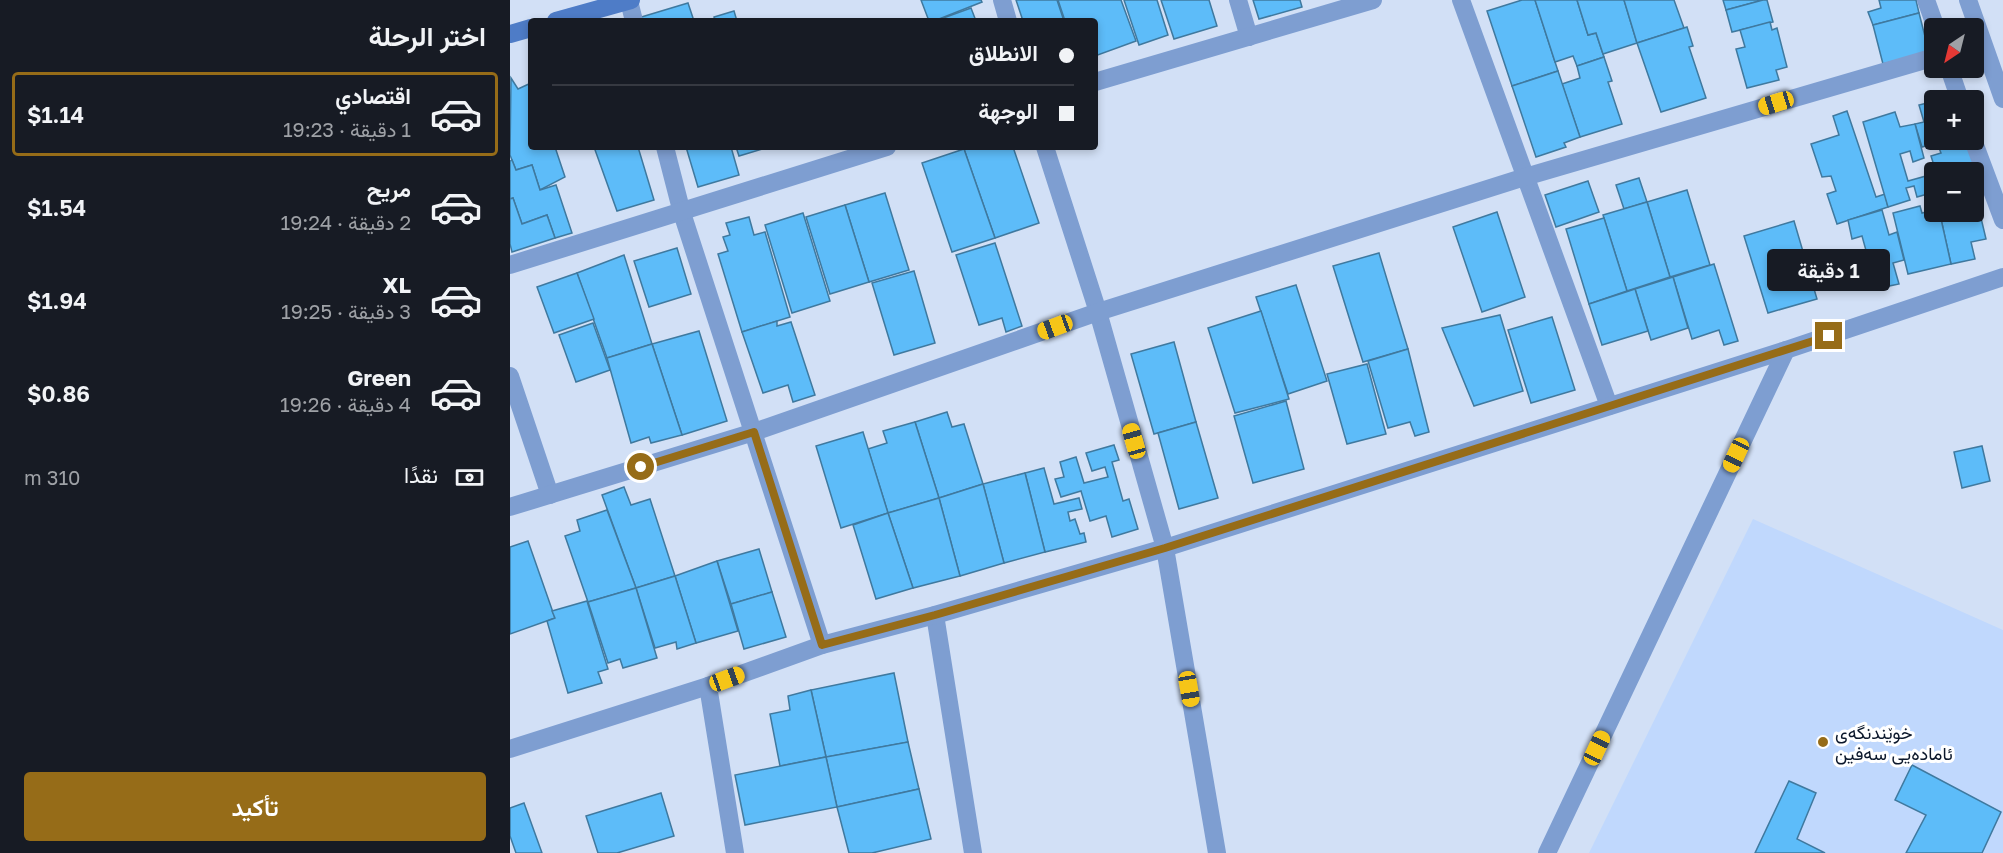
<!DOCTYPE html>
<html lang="ar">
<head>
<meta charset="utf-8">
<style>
	body { margin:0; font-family:"Golos Text",Vazirmatn,sans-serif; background:#20242c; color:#f1f3f6; direction:rtl; height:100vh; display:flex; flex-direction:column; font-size:22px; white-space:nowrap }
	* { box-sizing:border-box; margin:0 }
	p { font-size:20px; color:#9ea1a6 }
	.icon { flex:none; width:33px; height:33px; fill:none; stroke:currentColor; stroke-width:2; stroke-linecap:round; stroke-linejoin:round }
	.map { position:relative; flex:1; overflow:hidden; direction:ltr }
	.sheet { display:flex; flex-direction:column; background:#171b24; width:510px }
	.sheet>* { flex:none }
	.top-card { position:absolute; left:18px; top:18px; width:570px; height:132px; border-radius:6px; box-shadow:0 3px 9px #0003; direction:rtl; display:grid; align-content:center; height:132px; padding:0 24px; background:#171b24 }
	.needle { width:39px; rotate:215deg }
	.controls { position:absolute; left:1414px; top:18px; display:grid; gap:12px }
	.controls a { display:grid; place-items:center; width:60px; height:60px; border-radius:6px; background:#171b24; box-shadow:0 3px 9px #0003; font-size:30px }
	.end { position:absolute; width:27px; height:27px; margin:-14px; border:8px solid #966c18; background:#fff; box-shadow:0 0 0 3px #fff }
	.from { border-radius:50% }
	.bubble { position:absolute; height:42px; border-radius:6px; background:#171b24; box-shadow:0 3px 9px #0003; font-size:20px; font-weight:600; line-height:42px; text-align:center; direction:rtl }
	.car { position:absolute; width:18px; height:36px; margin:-18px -9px; border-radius:8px; box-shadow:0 0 4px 2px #0007; background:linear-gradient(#f5c518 24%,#345 0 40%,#f5c518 0 76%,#345 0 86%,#f5c518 0) }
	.top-card b { display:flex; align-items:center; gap:21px; height:57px; font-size:22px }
	.top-card b+b { border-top:2px solid #363941 }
	.top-card i { width:15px; height:15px; background:#f1f3f6 }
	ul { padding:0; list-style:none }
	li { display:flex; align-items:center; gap:18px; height:84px; margin:0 12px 9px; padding:0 12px; border:3px solid transparent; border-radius:6px }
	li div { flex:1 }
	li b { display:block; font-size:22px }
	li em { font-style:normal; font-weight:600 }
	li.on { border-color:#966c18 }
	li>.icon { width:54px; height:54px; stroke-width:1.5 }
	h2 { padding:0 24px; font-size:27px; line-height:72px }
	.pay { display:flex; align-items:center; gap:15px; height:66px; padding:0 24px; font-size:22px }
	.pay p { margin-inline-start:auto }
	.cta { display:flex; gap:12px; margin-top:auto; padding:12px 24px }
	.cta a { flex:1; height:69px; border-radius:6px; background:#966c18; color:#fff; font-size:24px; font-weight:600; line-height:69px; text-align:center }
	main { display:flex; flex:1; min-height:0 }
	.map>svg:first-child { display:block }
</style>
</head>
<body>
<main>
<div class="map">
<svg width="1493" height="853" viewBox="0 0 1493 853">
	<rect width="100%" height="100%" fill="#d2e0f6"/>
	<polygon fill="#c0d8fd" points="1243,519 1493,630 1493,853 1079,853"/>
	<g fill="#5dbcf9" stroke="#3f799f" stroke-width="1.5">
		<polygon points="411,0 471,0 472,2 424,21 419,21"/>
		<polygon points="506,0 547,0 554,21 513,21"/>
		<polygon points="548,0 611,0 626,41 585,56 585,21 555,21"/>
		<polygon points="614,0 647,0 658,35 629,45"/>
		<polygon points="651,0 699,0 707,26 664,39"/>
		<polygon points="743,0 790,0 792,7 749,19"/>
		<polygon points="1012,0 1025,0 1048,71 1002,86 977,11"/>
		<polygon points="1025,0 1067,0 1078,35 1086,33 1094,57 1067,66 1063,56 1045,62"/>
		<polygon points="1067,0 1114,0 1127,43 1093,54 1086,33 1078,35"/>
		<polygon points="1114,0 1164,0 1174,28 1127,43"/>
		<polygon points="1213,0 1253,0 1216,10"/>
		<polygon points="1253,0 1257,0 1263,22 1222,32 1216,10"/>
		<polygon points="1369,0 1406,0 1409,13 1363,25 1358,12 1371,8"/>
		<polygon points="178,3 184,21 129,21 128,18"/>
		<polygon points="461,8 466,21 425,21"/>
		<polygon points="224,11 227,21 205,21 204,17"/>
		<polygon points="1409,13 1419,52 1373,64 1363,25"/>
		<polygon points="1260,22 1262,30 1267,28 1277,67 1266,70 1269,80 1237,88 1226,49 1235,47 1230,30"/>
		<polygon points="1177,27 1183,46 1179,47 1196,98 1151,112 1127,43"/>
		<polygon points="1094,57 1102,81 1098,82 1112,124 1070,137 1052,84 1070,78 1067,66"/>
		<polygon points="1048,71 1070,137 1054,143 1056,147 1026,157 1002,86"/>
		<polygon points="1,78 8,89 21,83 21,147 45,147 55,177 30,190 22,165 6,170 0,155"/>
		<polygon points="1425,101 1425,140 1438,140 1412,147 1405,124 1414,122 1409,105"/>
		<polygon points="1337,111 1366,197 1375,194 1378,207 1327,224 1317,194 1326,191 1321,176 1312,177 1301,144 1329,135 1323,116"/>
		<polygon points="1385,112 1390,127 1405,124 1414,158 1403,162 1400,151 1390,154 1398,181 1416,176 1421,193 1407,197 1404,186 1396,188 1400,200 1378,207 1353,122"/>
		<polygon points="1437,140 1440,149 1461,142 1474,180 1464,183 1464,172 1426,172 1421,156 1431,153 1427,143"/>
		<polygon points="84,147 128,147 144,200 107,211"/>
		<polygon points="176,147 221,147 229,175 188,187"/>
		<polygon points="226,147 259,147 229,156"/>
		<polygon points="459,147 503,147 529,223 485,238 454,149"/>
		<polygon points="454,149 485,238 442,252 412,163"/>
		<polygon points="2,160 6,170 22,165 30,190 46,185 62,233 45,238 37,215 12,224 3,198 0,199 0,161"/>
		<polygon points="1129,178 1137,202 1114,209 1106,185"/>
		<polygon points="1078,181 1089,212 1046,227 1035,195"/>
		<polygon points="1177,190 1200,265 1160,277 1137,202"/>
		<polygon points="375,193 399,270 359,282 335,205"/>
		<polygon points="3,198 12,224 37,215 45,238 2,252 0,244 0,199"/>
		<polygon points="1464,201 1467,201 1476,239 1461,242 1465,259 1441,264 1431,219 1423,221 1421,211 1464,212"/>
		<polygon points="1137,202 1160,277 1117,291 1093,215"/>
		<polygon points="335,205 359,282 320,294 296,217"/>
		<polygon points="1410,206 1412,213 1421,211 1423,221 1431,219 1441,264 1398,274 1383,213"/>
		<polygon points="1372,210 1379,235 1387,232 1394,260 1383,263 1389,284 1379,286 1377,278 1356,283 1349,255 1357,254 1352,236 1342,239 1338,220"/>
		<polygon points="987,212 1015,297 972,312 943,227"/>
		<polygon points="293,213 320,301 282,313 255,225"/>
		<polygon points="239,217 244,235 255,232 280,317 232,332 208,254 218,251 213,237 220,235 216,223"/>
		<polygon points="1094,218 1117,291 1079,304 1056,229"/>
		<polygon points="1284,221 1307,299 1258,313 1234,236"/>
		<polygon points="485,243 512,326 496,332 492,318 469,325 446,255"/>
		<polygon points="167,248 181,294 139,307 124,261"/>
		<polygon points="869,253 898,349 853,362 823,266"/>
		<polygon points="114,255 142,344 97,358 67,273"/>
		<polygon points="1204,264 1228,341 1214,345 1209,330 1182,339 1163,277"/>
		<polygon points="404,271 425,343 384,355 362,283"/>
		<polygon points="67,273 84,319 44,333 27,287"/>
		<polygon points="1163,277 1178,328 1141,340 1125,289"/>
		<polygon points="786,285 817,381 778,394 746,297"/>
		<polygon points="1125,289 1138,331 1092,345 1079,304"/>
		<polygon points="751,311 779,399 725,413 698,328"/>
		<polygon points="990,315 1013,391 964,406 932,328"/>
		<polygon points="1042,317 1065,390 1021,403 998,330"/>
		<polygon points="267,321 267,326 281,322 305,395 283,402 278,385 253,393 232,332"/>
		<polygon points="83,323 100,370 66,382 49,335"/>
		<polygon points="189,331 217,421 172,435 142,344"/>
		<polygon points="664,342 686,422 644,434 621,354"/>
		<polygon points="142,344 172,435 141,443 139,437 121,443 97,358"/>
		<polygon points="898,349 919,432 905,436 900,422 878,428 858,361"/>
		<polygon points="857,364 876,434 837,444 817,374"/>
		<polygon points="776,401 794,469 743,483 724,416"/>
		<polygon points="437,412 442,427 454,424 473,484 429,498 405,422"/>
		<polygon points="405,422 429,498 378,513 358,449 377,443 373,431"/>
		<polygon points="686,422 708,498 669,509 648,433"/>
		<polygon points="353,432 378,513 331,528 306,446"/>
		<polygon points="604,445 609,460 602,462 613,501 619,499 628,529 602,537 596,516 580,521 571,491 551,497 545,479 554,477 550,462 566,457 574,483 598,477 595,467 582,471 576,453"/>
		<polygon points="1472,446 1480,481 1452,488 1444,452"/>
		<polygon points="534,468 544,504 569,498 572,509 558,512 560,521 565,519 570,534 574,533 576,542 535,552 515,473"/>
		<polygon points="515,473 535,552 494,563 473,484"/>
		<polygon points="473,484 494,563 450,576 429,498"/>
		<polygon points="114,487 121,505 140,499 165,576 126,588 92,495"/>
		<polygon points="429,498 450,576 403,588 378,513"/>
		<polygon points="97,510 126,588 78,602 55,536 70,531 67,520"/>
		<polygon points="378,513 403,588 366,599 343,525"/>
		<polygon points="18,541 45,618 0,634 0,547"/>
		<polygon points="249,549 262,592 221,604 207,561"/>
		<polygon points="207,561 228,631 186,643 165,576"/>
		<polygon points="165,576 186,643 167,649 166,642 145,648 126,588"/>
		<polygon points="126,588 147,658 113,668 110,659 98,663 78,602"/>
		<polygon points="262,592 276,637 234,649 221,604"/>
		<polygon points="77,601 98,669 88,672 92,683 58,693 37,621 45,618 42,611"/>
		<polygon points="384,673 398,742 316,757 301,690"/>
		<polygon points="301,690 316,757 270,766 260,714 280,710 278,696"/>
		<polygon points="398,742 409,789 327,807 316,757"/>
		<polygon points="316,757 327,807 235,825 225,775"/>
		<polygon points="1402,765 1491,812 1472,853 1396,853 1416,815 1385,800"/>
		<polygon points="1279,781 1306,793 1287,839 1315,853 1245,853"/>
		<polygon points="409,789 421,839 362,853 339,853 327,807"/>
		<polygon points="151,793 164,836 107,853 88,853 76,816"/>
		<polygon points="14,803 32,853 6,853 0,836 0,808"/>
	</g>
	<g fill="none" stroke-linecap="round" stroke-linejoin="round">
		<g stroke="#7e9ed1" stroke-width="18">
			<polyline points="492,0 498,21"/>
			<polyline points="728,0 739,37"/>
			<polyline points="951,0 1099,406"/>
			<polyline points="1416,0 1426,28"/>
			<polyline points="1458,0 1493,99"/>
			<polyline points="119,1 124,21"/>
			<polyline points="1439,68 1450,100"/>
			<polyline points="585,82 863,0"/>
			<polyline points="1463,140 1493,220"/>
			<polyline points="155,147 172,213 312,645"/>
			<polyline points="535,147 588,312 655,548 707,853"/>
			<polyline points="0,265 377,147"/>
			<polyline points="0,376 40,495"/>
			<polyline points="0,507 244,432 588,312 1015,177 1425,57"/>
			<polyline points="425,615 463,853"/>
			<polyline points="198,686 225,853"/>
			<polyline points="0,749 198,686 312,645 425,615 655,548 1276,350 1493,277"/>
			<polyline points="1037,853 1276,350"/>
		</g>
		<g stroke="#4e7cc7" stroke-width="18">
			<polyline points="46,21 121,0"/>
			<polyline points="0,34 21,28"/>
		</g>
	</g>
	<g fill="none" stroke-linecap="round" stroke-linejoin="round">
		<polyline stroke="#966c18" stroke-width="8" points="131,467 244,432 312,645 425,615 655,548 1319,336"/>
	</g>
	<circle fill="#966c18" stroke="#fff" stroke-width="2" cx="1313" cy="742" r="6"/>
	<g text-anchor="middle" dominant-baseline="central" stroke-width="6" stroke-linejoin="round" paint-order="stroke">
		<g font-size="18" fill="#0b172b" stroke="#fff" text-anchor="start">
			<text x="1325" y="732">خوێندنگەی<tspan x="1325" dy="21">ئامادەیی سەفین</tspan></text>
		</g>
	</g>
</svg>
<div class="controls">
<a><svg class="needle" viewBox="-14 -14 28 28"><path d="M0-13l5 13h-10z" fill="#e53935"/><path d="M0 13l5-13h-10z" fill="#9ea1a6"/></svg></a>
<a>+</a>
<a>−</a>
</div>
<i class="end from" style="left:131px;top:467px"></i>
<i class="end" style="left:1319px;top:336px"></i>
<div class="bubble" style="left:1257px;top:249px;width:123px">1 دقيقة</div>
<i class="car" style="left:1266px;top:103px;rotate:253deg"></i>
<i class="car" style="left:545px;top:327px;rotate:250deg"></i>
<i class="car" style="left:624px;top:441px;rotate:344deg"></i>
<i class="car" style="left:1226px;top:455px;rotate:205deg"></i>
<i class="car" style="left:217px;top:679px;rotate:70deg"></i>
<i class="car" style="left:679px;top:689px;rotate:170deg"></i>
<i class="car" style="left:1087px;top:748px;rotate:25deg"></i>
<div class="top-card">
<b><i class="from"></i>الانطلاق</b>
<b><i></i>الوجهة</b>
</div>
</div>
<section class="sheet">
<h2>اختر الرحلة</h2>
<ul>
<li class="on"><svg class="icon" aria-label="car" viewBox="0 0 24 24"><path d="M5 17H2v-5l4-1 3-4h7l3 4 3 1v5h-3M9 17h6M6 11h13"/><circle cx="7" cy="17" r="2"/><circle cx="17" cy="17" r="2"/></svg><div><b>اقتصادي</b><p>1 دقيقة · 19:23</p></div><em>$1.14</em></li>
<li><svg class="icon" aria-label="car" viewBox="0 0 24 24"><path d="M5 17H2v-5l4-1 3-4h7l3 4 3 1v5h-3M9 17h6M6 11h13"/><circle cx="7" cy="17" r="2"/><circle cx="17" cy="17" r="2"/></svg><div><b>مريح</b><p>2 دقيقة · 19:24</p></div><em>$1.54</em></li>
<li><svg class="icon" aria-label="car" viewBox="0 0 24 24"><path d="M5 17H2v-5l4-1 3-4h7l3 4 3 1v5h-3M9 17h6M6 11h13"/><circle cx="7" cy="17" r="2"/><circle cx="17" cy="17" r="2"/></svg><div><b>XL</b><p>3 دقيقة · 19:25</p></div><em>$1.94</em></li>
<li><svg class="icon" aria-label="car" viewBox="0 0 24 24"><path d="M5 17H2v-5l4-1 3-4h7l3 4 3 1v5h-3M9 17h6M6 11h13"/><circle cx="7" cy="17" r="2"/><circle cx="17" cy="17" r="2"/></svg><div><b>Green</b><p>4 دقيقة · 19:26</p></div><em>$0.86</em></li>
</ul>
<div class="pay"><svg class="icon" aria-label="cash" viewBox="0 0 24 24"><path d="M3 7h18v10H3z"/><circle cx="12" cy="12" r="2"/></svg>نقدًا<p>310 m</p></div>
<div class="cta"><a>تأكيد</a></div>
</section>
</main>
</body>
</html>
